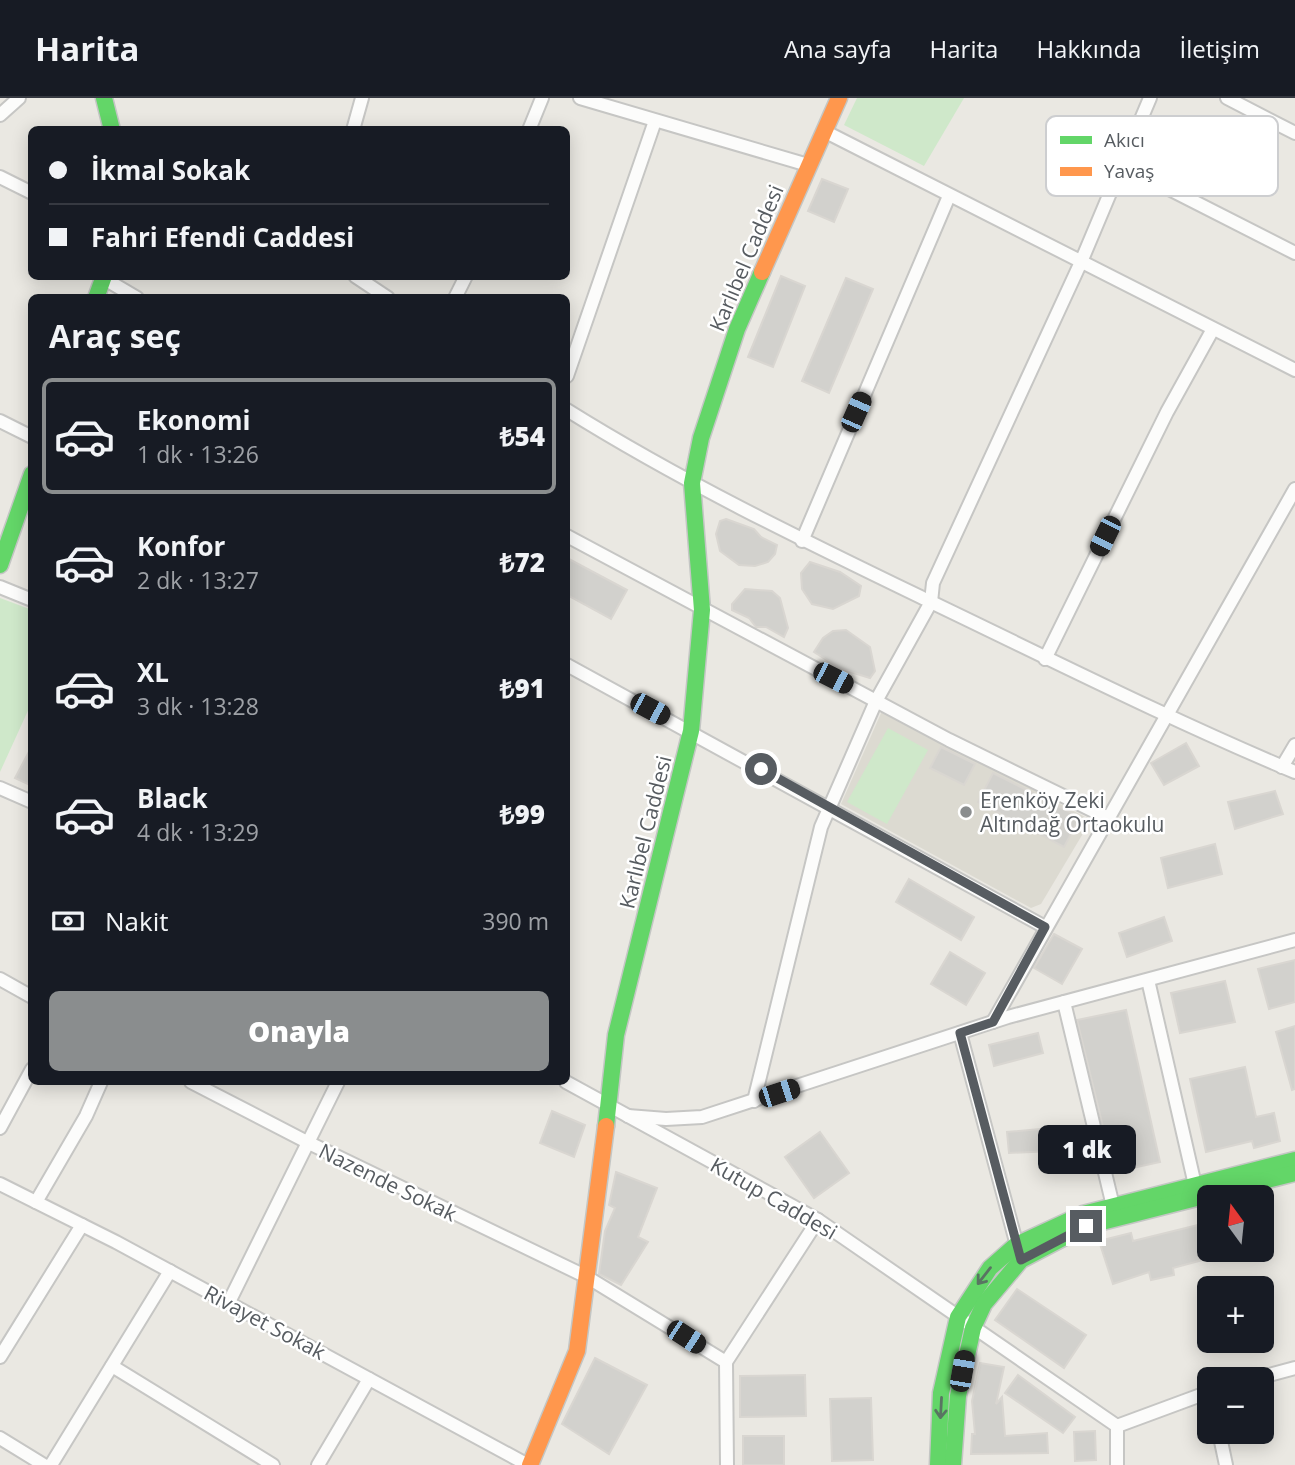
<!DOCTYPE html>
<html lang="tr">
<head>
<meta charset="utf-8">
<style>
	body { margin:0; font-family:"Open Sans",sans-serif; background:#20242c; color:#f1f3f6; height:100vh; display:flex; flex-direction:column; font-size:26px; white-space:nowrap }
	* { box-sizing:border-box; margin:0 }
	p { font-size:23px; color:#9ea1a6 }
	.icon { flex:none; width:38px; height:38px; fill:none; stroke:currentColor; stroke-width:2; stroke-linecap:round; stroke-linejoin:round }
	.map { position:relative; flex:1; overflow:hidden }
	.panel { position:absolute; left:28px; top:196px; width:542px; height:791px; display:flex; flex-direction:column; background:#171b24; border-radius:10px; box-shadow:0 4px 18px #0003 }
	.panel>* { flex:none }
	.top-card { position:absolute; left:28px; top:28px; width:542px; height:154px; border-radius:10px; box-shadow:0 4px 18px #0003; display:grid; align-content:center; height:154px; padding:0 21px; background:#171b24 }
	.needle { width:46px; rotate:345deg }
	.fabs { position:absolute; left:1197px; top:1087px; display:grid; gap:14px }
	.fabs a { display:grid; place-items:center; width:77px; height:77px; border-radius:10px; background:#171b24; box-shadow:0 4px 18px #0003; font-size:35px }
	.end { position:absolute; width:32px; height:32px; margin:-16px; border:9px solid #575c61; background:#fff; box-shadow:0 0 0 4px #fff }
	.from { border-radius:50% }
	.bubble { position:absolute; height:49px; border-radius:10px; background:#171b24; box-shadow:0 4px 18px #0003; font-size:23px; font-weight:800; line-height:49px; text-align:center }
	.car { position:absolute; width:21px; height:42px; margin:-21px -10px; border-radius:9px; box-shadow:0 0 5px 2px #0007; background:linear-gradient(#222 24%,#8ab4d8 0 40%,#222 0 76%,#8ab4d8 0 86%,#222 0) }
	.top-card b { display:flex; align-items:center; gap:24px; height:66px; font-size:26px }
	.top-card b+b { border-top:2px solid #363941 }
	.top-card i { width:18px; height:18px; background:#f1f3f6 }
	ul { padding:0; list-style:none }
	li { display:flex; align-items:center; gap:21px; height:116px; margin:0 14px 10px; padding:0 7px; border:4px solid transparent; border-radius:10px }
	li div { flex:1 }
	li b { display:block; font-size:26px }
	li em { font-style:normal; font-weight:800 }
	li.selected { border-color:#8a8d8e }
	li>.icon { width:63px; height:63px; stroke-width:1.5 }
	h2 { padding:0 21px; font-size:32px; line-height:84px }
	.pay { display:flex; align-items:center; gap:18px; height:77px; padding:0 21px; font-size:26px }
	.pay p { margin-inline-start:auto }
	.action { display:flex; gap:14px; margin-top:auto; padding:14px 21px }
	.action a { flex:1; height:80px; border-radius:10px; background:#8a8d8e; color:#fff; font-size:28px; font-weight:800; line-height:80px; text-align:center }
	header { display:flex; align-items:center; gap:42px; box-sizing:border-box; height:98px; padding:0 35px; background:#171b24; border-bottom:2px solid #363941 }
	header strong { font-size:33px }
	nav { display:flex; gap:38px; margin-inline-start:auto; font-size:24px }
	.map>svg:first-child { display:block }
</style>
</head>
<body>
<header>
<strong>Harita</strong>
<nav><a>Ana sayfa</a><a>Harita</a><a>Hakkında</a><a>İletişim</a></nav>
</header>
<div class="map">
<svg width="1295" height="1367" viewBox="0 0 1295 1367">
	<rect width="100%" height="100%" fill="#eae8e2"/>
	<polygon fill="#dcdad1" points="882,613 1091,722 1041,806 1031,810 841,706"/>
	<g fill="#cfe8ca">
		<polygon points="857,0 964,0 924,68 844,27"/>
		<polygon points="0,500 32,512 31,606 0,674"/>
		<polygon points="888,630 928,652 887,726 847,704"/>
	</g>
	<g fill="#d2d1cd" stroke="#d9d6d1" stroke-width="2">
		<polygon points="822,81 848,91 834,124 808,113"/>
		<polygon points="781,178 805,188 773,269 748,259"/>
		<polygon points="846,180 873,191 829,295 802,283"/>
		<polygon points="726,421 754,431 761,439 777,447 775,456 768,464 755,468 739,467 720,453 716,436 720,423"/>
		<polygon points="567,460 627,492 611,521 567,497"/>
		<polygon points="810,464 840,474 861,488 859,498 833,511 812,506 802,491 801,475"/>
		<polygon points="745,491 772,493 780,500 788,530 784,539 766,529 756,529 749,520 732,512 732,506"/>
		<polygon points="846,532 870,549 875,573 870,580 841,571 814,554 823,540 833,533"/>
		<polygon points="1186,645 1199,668 1164,687 1151,665"/>
		<polygon points="32,648 32,688 15,680"/>
		<polygon points="941,649 975,666 964,687 930,670"/>
		<polygon points="993,675 1080,719 1064,749 978,704"/>
		<polygon points="1275,693 1283,716 1235,731 1228,704"/>
		<polygon points="1215,746 1222,776 1168,790 1161,760"/>
		<polygon points="909,781 974,819 961,842 896,804"/>
		<polygon points="1164,819 1172,843 1127,859 1119,835"/>
		<polygon points="1054,836 1082,851 1062,886 1034,870"/>
		<polygon points="950,854 985,875 966,907 931,886"/>
		<polygon points="1295,862 1295,904 1269,911 1258,871"/>
		<polygon points="1225,883 1235,924 1180,935 1171,895"/>
		<polygon points="1126,912 1160,1064 1114,1074 1077,922"/>
		<polygon points="1295,928 1295,991 1292,992 1276,934"/>
		<polygon points="1038,935 1043,955 994,968 989,947"/>
		<polygon points="1245,969 1256,1019 1274,1015 1280,1043 1254,1050 1252,1043 1206,1054 1190,981"/>
		<polygon points="552,1013 585,1027 574,1059 540,1045"/>
		<polygon points="1050,1030 1052,1053 1009,1055 1007,1034"/>
		<polygon points="820,1034 849,1075 814,1100 785,1059"/>
		<polygon points="616,1074 657,1090 638,1139 648,1144 621,1187 599,1176 605,1133 615,1110 609,1107"/>
		<polygon points="1202,1126 1210,1160 1173,1170 1174,1177 1151,1182 1149,1174 1113,1186 1099,1143 1131,1135 1133,1143"/>
		<polygon points="1017,1191 1086,1237 1064,1270 995,1222"/>
		<polygon points="595,1260 647,1287 609,1356 562,1326"/>
		<polygon points="980,1265 1004,1269 996,1306 1002,1299 1005,1338 1047,1335 1048,1355 971,1356 972,1336 975,1336 972,1303"/>
		<polygon points="805,1277 806,1318 740,1319 740,1278"/>
		<polygon points="1018,1277 1075,1319 1063,1335 1005,1295"/>
		<polygon points="871,1300 873,1362 832,1363 830,1301"/>
		<polygon points="1095,1333 1096,1362 1075,1363 1074,1334"/>
		<rect x="743" y="1338" width="41" height="29"/>
	</g>
	<g fill="none" stroke-linecap="round" stroke-linejoin="round">
		<defs>
			<g id="street">
				<polyline points="580,0 808,67"/>
				<polyline points="1227,0 1295,35"/>
				<polyline points="0,17 19,0"/>
				<polyline points="353,32 362,0"/>
				<polyline points="529,32 542,0"/>
				<polyline points="824,33 1295,272"/>
				<polyline points="1122,67 1295,155"/>
				<polyline points="0,79 32,95"/>
				<polyline points="355,178 388,200"/>
				<polyline points="103,180 137,200"/>
				<polyline points="455,200 466,178"/>
				<polyline points="567,278 655,23"/>
				<path d="M 567,312 C 684,385 807,444 931,504 C 1052,562 1171,622 1295,674"/>
				<polyline points="0,323 32,339"/>
				<polyline points="567,438 949,642 1106,719"/>
				<polyline points="802,443 949,98"/>
				<polyline points="0,489 32,502"/>
				<polyline points="1045,561 1167,314 1213,231"/>
				<polyline points="567,567 1045,829"/>
				<polyline points="1282,669 1295,647"/>
				<polyline points="0,690 32,704"/>
				<polyline points="0,881 32,899"/>
				<polyline points="1148,882 1195,1087"/>
				<polyline points="1064,904 1113,1108"/>
				<polyline points="993,924 1295,391"/>
				<polyline points="960,935 1019,1155"/>
				<polyline points="191,984 309,1045 587,1179 726,1264"/>
				<polyline points="566,984 818,1122 1117,1328 1117,1367"/>
				<polyline points="754,1003 821,729 876,603 931,504 933,485 1081,164 1150,0"/>
				<polyline points="628,1018 666,1021 702,1019 1008,919 1295,842"/>
				<polyline points="0,1030 32,971"/>
				<polyline points="0,1086 116,1144 528,1367"/>
				<polyline points="36,1104 86,1018 101,984"/>
				<polyline points="229,1204 338,984"/>
				<polyline points="0,1259 82,1127"/>
				<polyline points="112,1268 273,1367"/>
				<polyline points="1254,1281 1295,1270"/>
				<polyline points="1117,1328 1209,1294"/>
				<polyline points="1219,1334 1226,1367"/>
				<polyline points="0,1340 44,1367"/>
				<polyline points="51,1367 170,1173"/>
				<polyline points="318,1367 369,1281"/>
				<polyline points="727,1367 726,1264 818,1122"/>
			</g>
			<g id="fast">
				<polyline points="104,0 112,32"/>
				<polyline points="96,200 104,178"/>
				<polyline points="0,467 32,376"/>
				<polyline points="606,1028 616,937 691,633 702,512 692,385 701,340 737,231 762,174"/>
				<polyline points="938,1367 941,1295 958,1219 990,1170 1016,1147 1083,1116 1295,1062"/>
				<polyline points="953,1367 958,1298 973,1230 984,1206 1021,1162 1086,1128 1295,1075"/>
			</g>
			<g id="slow">
				<polyline points="762,174 839,0"/>
				<polyline points="530,1367 577,1253 606,1028"/>
			</g>
		</defs>
		<use href="#street" stroke="#c6c6c4" stroke-width="16"/>
		<use href="#fast" stroke="#c4c6c4" stroke-width="19"/>
		<use href="#slow" stroke="#c4c6c4" stroke-width="19"/>
		<use href="#street" stroke="#fcfcfb" stroke-width="12"/>
		<use href="#fast" stroke="#63d668" stroke-width="16"/>
		<use href="#slow" stroke="#ff974d" stroke-width="16"/>
	</g>
	<defs><path id="oneway-shaft" d="M-6 0H5M1.5-3L5.5 0L1.5 3" fill="none" stroke-width="1.6" stroke-linecap="round" stroke-linejoin="round" transform="scale(1.75)"/></defs>
	<g stroke="#597462">
		<use href="#oneway-shaft" transform="translate(984 1178) rotate(128)"/>
		<use href="#oneway-shaft" transform="translate(941 1310) rotate(93)"/>
	</g>
	<g fill="none" stroke-linecap="round" stroke-linejoin="round">
		<polyline stroke="#575c61" stroke-width="9" points="761,671 1045,829 993,924 960,935 1021,1162 1086,1128"/>
	</g>
	<circle fill="#8a8d8e" stroke="#fff" stroke-width="2.5" cx="966" cy="714" r="7"/>
	<g text-anchor="middle" dominant-baseline="central" stroke-width="5" stroke-linejoin="round" paint-order="stroke">
		<g font-size="21" fill="#575c61" stroke="#fff">
			<text transform="translate(746 160) rotate(-67)">Karlıbel Caddesi</text>
			<text transform="translate(645 734) rotate(-76)">Karlıbel Caddesi</text>
			<text transform="translate(388 1084) rotate(26)">Nazende Sokak</text>
			<text transform="translate(774 1100) rotate(30)">Kutup Caddesi</text>
			<text transform="translate(265 1224) rotate(28)">Rivayet Sokak</text>
		</g>
		<g font-size="21" fill="#575c61" stroke="#fff" text-anchor="start">
			<text x="980" y="702">Erenköy Zeki<tspan x="980" dy="24">Altındağ Ortaokulu</tspan></text>
		</g>
	</g>
	<rect x="1046" y="18" width="232" height="80" rx="10" fill="#fff" stroke="#cdced0" stroke-width="2"/>
	<rect x="1060" y="38" width="32" height="8" fill="#63d668"/>
	<rect x="1060" y="69" width="32" height="9" fill="#ff974d"/>
	<g font-size="19" fill="#575c61">
		<text x="1104" y="49">Akıcı</text>
		<text x="1104" y="80">Yavaş</text>
	</g>
</svg>
<div class="fabs">
<a><svg class="needle" viewBox="-14 -14 28 28"><path d="M0-13l5 13h-10z" fill="#e53935"/><path d="M0 13l5-13h-10z" fill="#9ea1a6"/></svg></a>
<a>+</a>
<a>−</a>
</div>
<i class="end from" style="left:761px;top:671px"></i>
<i class="end" style="left:1086px;top:1128px"></i>
<div class="bubble" style="left:1038px;top:1027px;width:98px">1 dk</div>
<i class="car" style="left:856px;top:314px;rotate:24deg"></i>
<i class="car" style="left:1105px;top:438px;rotate:206deg"></i>
<i class="car" style="left:833px;top:580px;rotate:117deg"></i>
<i class="car" style="left:650px;top:611px;rotate:118deg"></i>
<i class="car" style="left:779px;top:995px;rotate:72deg"></i>
<i class="car" style="left:686px;top:1239px;rotate:123deg"></i>
<i class="car" style="left:962px;top:1273px;rotate:10deg"></i>
<div class="top-card">
<b><i class="from"></i>İkmal Sokak</b>
<b><i></i>Fahri Efendi Caddesi</b>
</div>
<section class="panel">
<h2>Araç seç</h2>
<ul>
<li class="selected"><svg class="icon" aria-label="car" viewBox="0 0 24 24"><path d="M5 17H2v-5l4-1 3-4h7l3 4 3 1v5h-3M9 17h6M6 11h13"/><circle cx="7" cy="17" r="2"/><circle cx="17" cy="17" r="2"/></svg><div><b>Ekonomi</b><p>1 dk · 13:26</p></div><em>₺54</em></li>
<li><svg class="icon" aria-label="car" viewBox="0 0 24 24"><path d="M5 17H2v-5l4-1 3-4h7l3 4 3 1v5h-3M9 17h6M6 11h13"/><circle cx="7" cy="17" r="2"/><circle cx="17" cy="17" r="2"/></svg><div><b>Konfor</b><p>2 dk · 13:27</p></div><em>₺72</em></li>
<li><svg class="icon" aria-label="car" viewBox="0 0 24 24"><path d="M5 17H2v-5l4-1 3-4h7l3 4 3 1v5h-3M9 17h6M6 11h13"/><circle cx="7" cy="17" r="2"/><circle cx="17" cy="17" r="2"/></svg><div><b>XL</b><p>3 dk · 13:28</p></div><em>₺91</em></li>
<li><svg class="icon" aria-label="car" viewBox="0 0 24 24"><path d="M5 17H2v-5l4-1 3-4h7l3 4 3 1v5h-3M9 17h6M6 11h13"/><circle cx="7" cy="17" r="2"/><circle cx="17" cy="17" r="2"/></svg><div><b>Black</b><p>4 dk · 13:29</p></div><em>₺99</em></li>
</ul>
<div class="pay"><svg class="icon" aria-label="cash" viewBox="0 0 24 24"><path d="M3 7h18v10H3z"/><circle cx="12" cy="12" r="2"/></svg>Nakit<p>390 m</p></div>
<div class="action"><a>Onayla</a></div>
</section>
</div>
</body>
</html>
